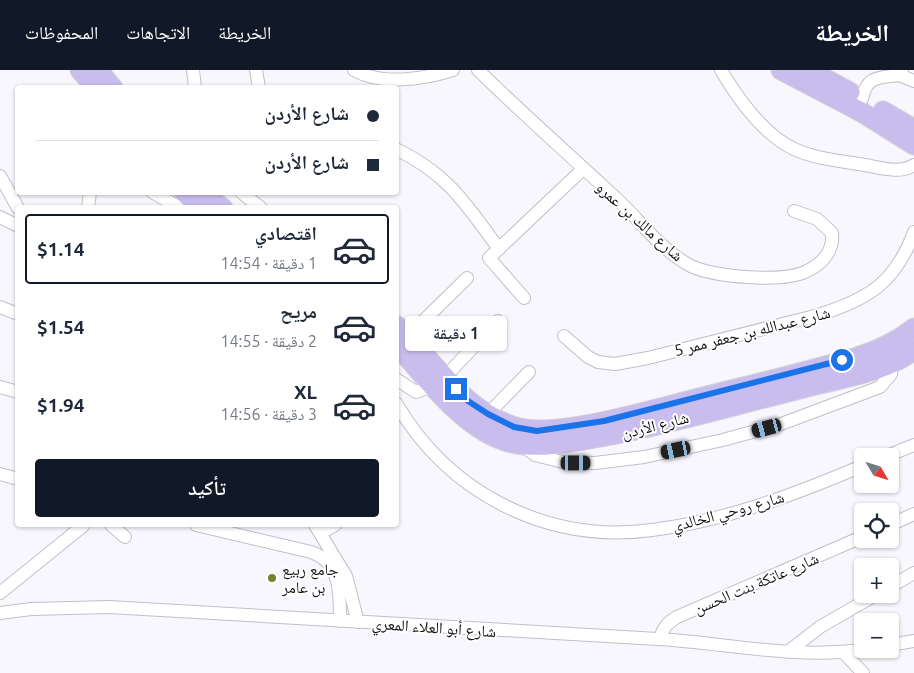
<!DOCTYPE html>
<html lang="ar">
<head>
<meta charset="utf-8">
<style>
	body { margin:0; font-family:Ubuntu,"Noto Naskh Arabic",sans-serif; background:#f6f6f7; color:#1f2937; direction:rtl; height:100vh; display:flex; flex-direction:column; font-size:19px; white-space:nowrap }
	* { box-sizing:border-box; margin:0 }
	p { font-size:16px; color:#747a83 }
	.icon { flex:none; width:28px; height:28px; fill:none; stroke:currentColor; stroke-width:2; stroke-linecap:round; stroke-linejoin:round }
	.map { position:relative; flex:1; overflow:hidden; direction:ltr }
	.sheet { position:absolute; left:15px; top:135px; width:384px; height:322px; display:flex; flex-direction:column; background:#fff; border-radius:5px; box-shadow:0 1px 4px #0004; direction:rtl }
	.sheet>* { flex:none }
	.top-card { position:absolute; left:15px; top:15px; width:384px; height:110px; border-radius:5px; box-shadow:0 1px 4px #0004; direction:rtl; display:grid; align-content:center; height:110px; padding:0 20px; background:#fff }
	.needle { width:32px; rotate:128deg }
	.buttons { position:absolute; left:854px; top:378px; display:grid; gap:10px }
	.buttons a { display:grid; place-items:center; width:45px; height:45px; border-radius:5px; background:#fff; box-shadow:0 1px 4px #0004; font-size:25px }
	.end { position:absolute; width:22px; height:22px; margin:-11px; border:6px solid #1a73e8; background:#fff; box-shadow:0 0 0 2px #fff }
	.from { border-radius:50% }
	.bubble { position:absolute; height:35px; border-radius:5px; background:#fff; box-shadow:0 1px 4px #0004; font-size:16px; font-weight:600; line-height:35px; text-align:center; direction:rtl }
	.car { position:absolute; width:15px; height:30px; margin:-15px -8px; border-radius:6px; box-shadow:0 0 4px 1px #0007; background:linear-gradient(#222 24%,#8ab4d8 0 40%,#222 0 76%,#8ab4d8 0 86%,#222 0) }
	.top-card b { display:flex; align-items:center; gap:18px; height:48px; font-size:19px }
	.top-card b+b { border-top:1px solid #e0e1e3 }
	.top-card i { width:12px; height:12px; background:#1f2937 }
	ul { padding:9px 0 0; list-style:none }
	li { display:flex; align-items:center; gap:15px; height:70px; margin:0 10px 8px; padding:0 10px; border:2px solid transparent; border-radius:5px }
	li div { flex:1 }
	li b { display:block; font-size:19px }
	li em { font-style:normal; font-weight:600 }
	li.on { border-color:#111827 }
	li>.icon { width:45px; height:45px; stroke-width:1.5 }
	.action { display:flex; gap:10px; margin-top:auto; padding:10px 20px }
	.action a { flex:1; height:58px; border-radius:5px; background:#111827; color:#fff; font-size:20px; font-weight:600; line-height:58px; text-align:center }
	header { display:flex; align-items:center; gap:30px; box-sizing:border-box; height:70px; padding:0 25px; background:#111827; color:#fff }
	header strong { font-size:24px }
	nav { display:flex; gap:28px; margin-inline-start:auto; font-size:18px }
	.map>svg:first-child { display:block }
</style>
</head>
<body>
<header>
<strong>الخريطة</strong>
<nav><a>الخريطة</a><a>الاتجاهات</a><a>المحفوظات</a></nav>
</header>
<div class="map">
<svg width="914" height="603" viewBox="0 0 914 603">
	<rect width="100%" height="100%" fill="#f9f7fe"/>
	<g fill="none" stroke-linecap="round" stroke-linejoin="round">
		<defs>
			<g id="minor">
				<polyline points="193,0 195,18"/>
				<polyline points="256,0 259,18"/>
				<path d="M 354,0 C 382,16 424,9 453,0"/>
				<path d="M 478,0 C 524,45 573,88 620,132 C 643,154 662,181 691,196 C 713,207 784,213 807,201 C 822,194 834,181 832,163 L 817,149 L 794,141"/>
				<path d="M 721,0 C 738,29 763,64 794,79 C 815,89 842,91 865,95 C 881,98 900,104 914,95"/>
				<polyline points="899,5 914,11"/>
				<path d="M 862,29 C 867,5 879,8 899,5 L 902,0"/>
				<path d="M 396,79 C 448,104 466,134 499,179"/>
				<polyline points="0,106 18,138"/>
				<polyline points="152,122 180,138"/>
				<polyline points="241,122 261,138"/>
				<polyline points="88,138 90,122"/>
				<polyline points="0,147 18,156"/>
				<polyline points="524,228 489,188 583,99"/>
				<polyline points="0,237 18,244"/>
				<polyline points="408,266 467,208"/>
				<path d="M 564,266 L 588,287 L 598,292 L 615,294 L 648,288 L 815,246 C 867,230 895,214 914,162"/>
				<polyline points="444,308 498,251"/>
				<polyline points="396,309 416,322 433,316"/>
				<polyline points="0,317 18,322"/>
				<path d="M 396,333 C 449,424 548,474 652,460 C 725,451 796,424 862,396"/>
				<polyline points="488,344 529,302"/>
				<polyline points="523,376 535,385 563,392 595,393 644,387 723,370 781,354 880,317 891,304 891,294"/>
				<polyline points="887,386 914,375"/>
				<polyline points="0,404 18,409"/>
				<polyline points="111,455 125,467"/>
				<path d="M 196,455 L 311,482 C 341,492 340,524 340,551"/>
				<polyline points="315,455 346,506 358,552"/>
				<polyline points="890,455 914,444"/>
				<polyline points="321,463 335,455"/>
				<polyline points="890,517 914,503"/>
				<polyline points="0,523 84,455"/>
				<path d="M 0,543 L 31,539 L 109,537 C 292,548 475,559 658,569 C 727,573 797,590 867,579"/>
				<path d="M 660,569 C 663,558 667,553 677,547 L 862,467"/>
				<polyline points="890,575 914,571"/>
				<polyline points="789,581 820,557 877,524"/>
				<polyline points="844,583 863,603"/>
			</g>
			<g id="highway">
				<polyline points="80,0 96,18"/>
				<polyline points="98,0 113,18"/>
				<polyline points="781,0 863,43 914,75"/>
				<polyline points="809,0 850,22"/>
				<polyline points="883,41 914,59"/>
				<polyline points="184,122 200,138"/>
				<polyline points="202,122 223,138"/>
				<path d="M 396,255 C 435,291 463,341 516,357 C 555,369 650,340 691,330 C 746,316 802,303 857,287 C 876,281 898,271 914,258"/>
				<path d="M 396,274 C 425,307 464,360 508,372 C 528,378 553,375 572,372 C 650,360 728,337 804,318 C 838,309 887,302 914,280"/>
			</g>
		</defs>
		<use href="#minor" stroke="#c1bfc9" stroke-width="14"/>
		<use href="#highway" stroke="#d5d4d5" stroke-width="21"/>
		<use href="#minor" stroke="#fff" stroke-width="12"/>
		<use href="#highway" stroke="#c9bdee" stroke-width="19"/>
	</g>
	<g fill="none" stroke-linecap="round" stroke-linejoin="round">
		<polyline stroke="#1a73e8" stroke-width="6" points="456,319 468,331 488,344 514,357 537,361 604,351 842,290"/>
	</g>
	<circle fill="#75802c" stroke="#fff" stroke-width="2" cx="272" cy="508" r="5"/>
	<g text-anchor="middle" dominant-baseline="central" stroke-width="4" stroke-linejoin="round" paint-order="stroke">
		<g font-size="16" fill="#131215" stroke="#fff">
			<text transform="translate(640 151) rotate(42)">شارع مالك بن عمرو</text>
			<text transform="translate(752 261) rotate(-14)">شارع عبدالله بن جعفر ممر 5</text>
			<text transform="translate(655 355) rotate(-14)">شارع الأردن</text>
			<text transform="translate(728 441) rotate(-15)">شارع روحي الخالدي</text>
			<text transform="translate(756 513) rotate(-23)">شارع عاتكة بنت الحسن</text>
			<text transform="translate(434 557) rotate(4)">شارع أبو العلاء المعري</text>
		</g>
		<g font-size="16" fill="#131215" stroke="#fff" text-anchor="start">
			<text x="282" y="499">جامع ربيع<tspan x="282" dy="18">بن عامر</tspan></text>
		</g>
	</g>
</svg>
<div class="buttons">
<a><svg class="needle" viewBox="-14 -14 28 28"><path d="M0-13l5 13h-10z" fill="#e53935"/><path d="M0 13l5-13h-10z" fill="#747a83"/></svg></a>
<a><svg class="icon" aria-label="locate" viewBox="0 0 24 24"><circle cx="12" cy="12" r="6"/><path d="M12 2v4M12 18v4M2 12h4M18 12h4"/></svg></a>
<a>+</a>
<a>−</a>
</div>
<i class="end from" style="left:842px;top:290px"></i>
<i class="end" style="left:456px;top:319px"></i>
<div class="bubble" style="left:405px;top:246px;width:102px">1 دقيقة</div>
<i class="car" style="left:767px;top:358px;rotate:255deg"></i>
<i class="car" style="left:676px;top:380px;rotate:258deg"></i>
<i class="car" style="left:576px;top:393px;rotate:90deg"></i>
<div class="top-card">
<b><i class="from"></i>شارع الأردن</b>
<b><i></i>شارع الأردن</b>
</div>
<section class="sheet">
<ul>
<li class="on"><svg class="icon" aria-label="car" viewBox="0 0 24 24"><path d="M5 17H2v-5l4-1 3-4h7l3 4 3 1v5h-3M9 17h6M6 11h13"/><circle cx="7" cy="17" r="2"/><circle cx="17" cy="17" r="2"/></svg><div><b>اقتصادي</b><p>1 دقيقة · 14:54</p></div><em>$1.14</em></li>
<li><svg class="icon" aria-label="car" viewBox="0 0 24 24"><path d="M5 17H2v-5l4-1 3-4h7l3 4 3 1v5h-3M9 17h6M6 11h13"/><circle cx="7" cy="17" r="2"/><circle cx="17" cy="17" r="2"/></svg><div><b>مريح</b><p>2 دقيقة · 14:55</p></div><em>$1.54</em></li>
<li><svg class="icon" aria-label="car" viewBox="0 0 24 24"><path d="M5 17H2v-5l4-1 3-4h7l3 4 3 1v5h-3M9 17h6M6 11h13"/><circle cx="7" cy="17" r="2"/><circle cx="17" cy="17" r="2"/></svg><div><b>XL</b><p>3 دقيقة · 14:56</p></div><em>$1.94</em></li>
</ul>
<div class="action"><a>تأكيد</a></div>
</section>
</div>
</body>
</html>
